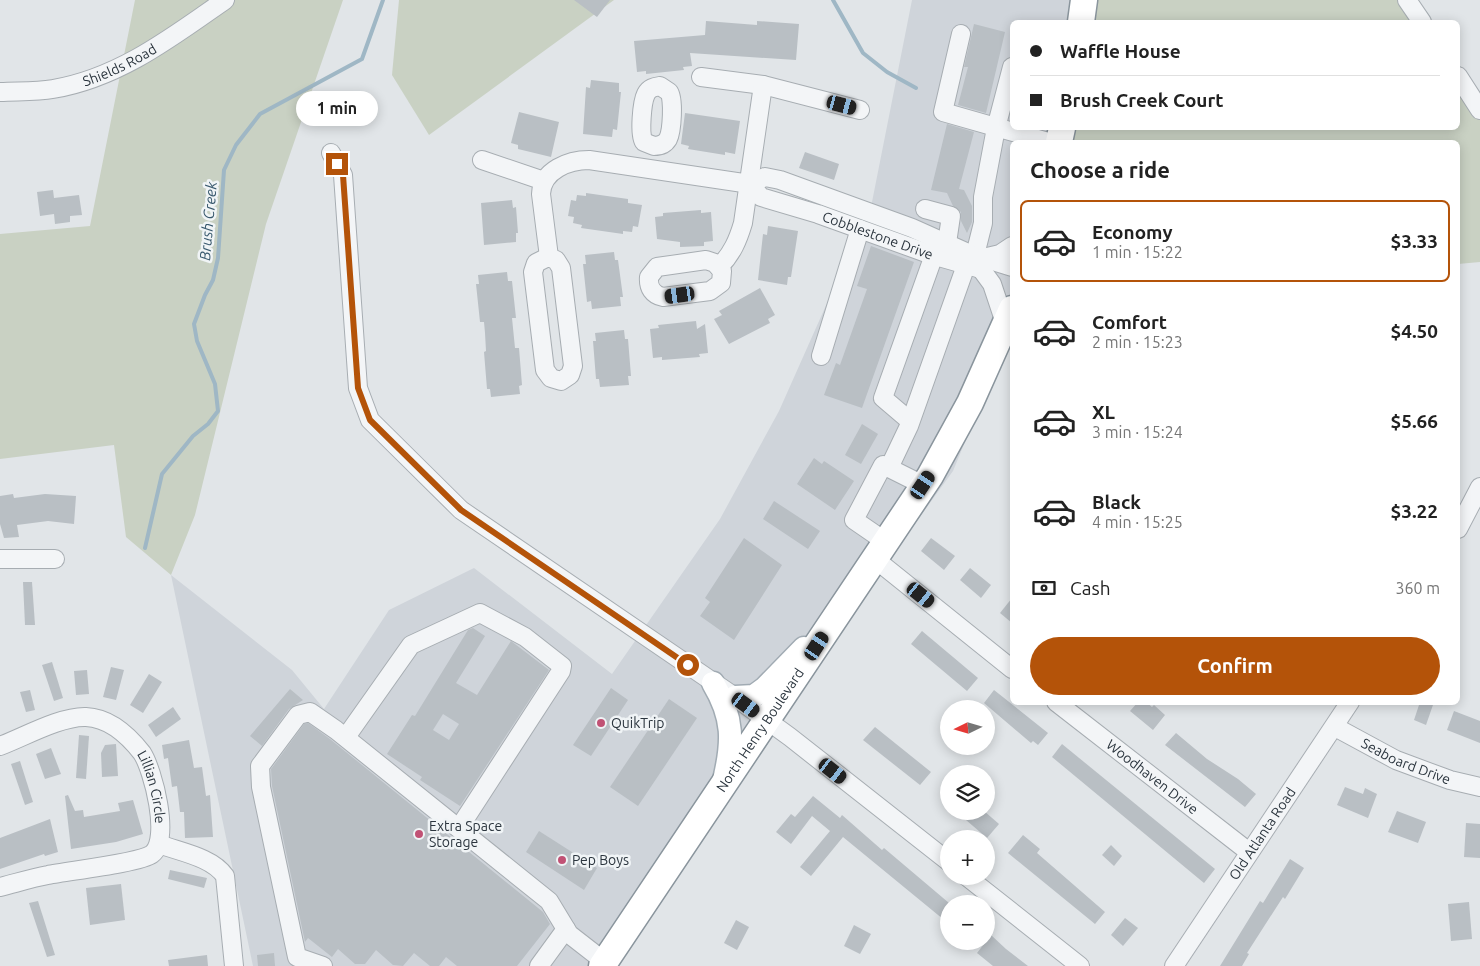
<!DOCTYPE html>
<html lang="en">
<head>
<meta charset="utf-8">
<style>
	body { margin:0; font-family:Ubuntu,sans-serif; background:#f6f6f6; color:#222; height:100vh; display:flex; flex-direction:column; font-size:19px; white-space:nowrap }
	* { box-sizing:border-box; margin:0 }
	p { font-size:16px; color:#767676 }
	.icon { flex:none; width:28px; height:28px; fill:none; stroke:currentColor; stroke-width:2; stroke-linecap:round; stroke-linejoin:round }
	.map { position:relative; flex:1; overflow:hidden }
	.details { position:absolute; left:1010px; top:140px; width:450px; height:565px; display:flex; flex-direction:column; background:#fff; border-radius:8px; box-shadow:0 2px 12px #0003 }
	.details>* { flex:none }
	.top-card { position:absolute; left:1010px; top:20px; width:450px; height:110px; border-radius:8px; box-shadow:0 2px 12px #0003; display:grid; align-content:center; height:110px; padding:0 20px; background:#fff }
	.needle { width:32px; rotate:265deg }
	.fabs { position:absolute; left:940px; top:700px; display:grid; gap:10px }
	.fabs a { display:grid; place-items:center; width:55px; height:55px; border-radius:50%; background:#fff; box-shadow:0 2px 12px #0003; font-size:25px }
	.end { position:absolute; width:22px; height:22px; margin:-11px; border:6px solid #b45309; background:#fff; box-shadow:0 0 0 2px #fff }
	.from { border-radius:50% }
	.bubble { position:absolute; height:35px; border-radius:18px; background:#fff; box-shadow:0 2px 12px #0003; font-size:16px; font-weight:700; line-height:35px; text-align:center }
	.car { position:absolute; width:15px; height:30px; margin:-15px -8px; border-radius:6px; box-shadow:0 0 4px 1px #0007; background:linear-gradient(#222 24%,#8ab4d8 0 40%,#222 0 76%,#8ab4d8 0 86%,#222 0) }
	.top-card b { display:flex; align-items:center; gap:18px; height:48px; font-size:19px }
	.top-card b+b { border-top:1px solid #e0e0e0 }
	.top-card i { width:12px; height:12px; background:#222 }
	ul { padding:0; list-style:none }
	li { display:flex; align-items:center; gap:15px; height:82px; margin:0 10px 8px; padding:0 10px; border:2px solid transparent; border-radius:8px }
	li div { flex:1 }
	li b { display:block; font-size:19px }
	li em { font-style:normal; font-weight:700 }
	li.selected { border-color:#b45309 }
	li>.icon { width:45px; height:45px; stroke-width:1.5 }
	h2 { padding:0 20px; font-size:22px; line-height:60px }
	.pay { display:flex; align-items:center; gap:12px; height:55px; padding:0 20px; font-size:19px }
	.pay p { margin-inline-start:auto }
	.cta { display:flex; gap:10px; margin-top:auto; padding:10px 20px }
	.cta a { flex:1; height:58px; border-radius:30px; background:#b45309; color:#fff; font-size:20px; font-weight:700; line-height:58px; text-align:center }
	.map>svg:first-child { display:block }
</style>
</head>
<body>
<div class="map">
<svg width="1480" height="966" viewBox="0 0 1480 966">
	<rect width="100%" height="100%" fill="#e1e5e8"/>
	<polygon fill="#cfd4da" points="912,0 1098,0 1094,22 1012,22 1012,128 1073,128 1069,142 1012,142 1012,328 953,471 852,611 762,753 612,966 253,966 171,575 292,670 324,709 389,610 474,568 612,674 720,519 779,411 872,202"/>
	<g fill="#c9d1c3">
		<polygon points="135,0 343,0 266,224 195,515 171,575 126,537 114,445 0,459 0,234 90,226"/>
		<polygon points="399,0 614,0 429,135 392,75"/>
		<polygon points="1098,0 1412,0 1428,22 1094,22"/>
		<polygon points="1458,66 1480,105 1480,262 1458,264 1458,142 1069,142 1073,128 1458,128"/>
	</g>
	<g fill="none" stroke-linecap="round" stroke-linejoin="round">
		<g stroke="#9fb7c5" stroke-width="4">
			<polyline points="833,0 863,53 887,72 916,88"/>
			<polyline points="145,548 162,474 193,436 208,424 218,411 215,384 197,341 194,324 205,295 213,280 218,258 224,170 236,145 260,114 362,59 383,0"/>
		</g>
	</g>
	<g fill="#b9bfc4" fill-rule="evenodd">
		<polygon points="574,0 610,0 597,17"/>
		<polygon points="706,21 757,25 757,21 799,24 796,60 690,53 692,66 683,67 684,70 646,74 646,71 637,72 634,41 705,35"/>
		<polygon points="974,24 1005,32 986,113 958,105 968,67 964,67"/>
		<polygon points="591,80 619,83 619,92 621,92 617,130 613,129 612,137 583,134 586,87 590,88"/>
		<polygon points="519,112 559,122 551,157 518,149 518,145 511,143"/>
		<polygon points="685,113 740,121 735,154 725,152 725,155 688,149 689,146 681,144"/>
		<polygon points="947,124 974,132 959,189 964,190 972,206 972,222 967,233 961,221 961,212 953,206 947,193 931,190"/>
		<polygon points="805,152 839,164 834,180 799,168"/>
		<polygon points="53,190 54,198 79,195 82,215 70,216 70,222 55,224 54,214 40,216 37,192"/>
		<polygon points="586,193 628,199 628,203 642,205 638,227 633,226 632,232 623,231 623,234 581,228 582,225 573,223 574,217 568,216 571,200 576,201 577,195 586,196"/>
		<polygon points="512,200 513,208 516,207 518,233 516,233 516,242 484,245 481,203"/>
		<polygon points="701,210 701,213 711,212 713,241 704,242 704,246 680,247 680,242 657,239 655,217 663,216 663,213"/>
		<polygon points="768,226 798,231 791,277 788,277 787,285 758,280 763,234 767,235"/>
		<polygon points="871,246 914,262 862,408 824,395 836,363 840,365 867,289 857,286"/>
		<polygon points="614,252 615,260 618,260 623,297 620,297 621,306 592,309 591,301 587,302 583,264 586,264 585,255"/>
		<polygon points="507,272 508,281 512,281 516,318 512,318 515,348 519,348 522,385 519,386 520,394 491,397 490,389 487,389 484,352 486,351 485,333 484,322 480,322 476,284 479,284 478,275"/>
		<polygon points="760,288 775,315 768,319 770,323 729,344 714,319 722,315 719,311"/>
		<polygon points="696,321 697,329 705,324 708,353 699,354 700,357 662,360 662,357 653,358 650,329 659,328 658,325"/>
		<polygon points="624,330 625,339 628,339 631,376 628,376 629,385 600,387 599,379 596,379 593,341 596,341 595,333"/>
		<polygon points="862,424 878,434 861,464 845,455"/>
		<polygon points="814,458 822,464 824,461 854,481 835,510 797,484"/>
		<polygon points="13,494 14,498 45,494 76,496 74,524 48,521 17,525 19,537 4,538 0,524 0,496"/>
		<polygon points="774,501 820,531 808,549 763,519"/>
		<polygon points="744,538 782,565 734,640 700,616 710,602 705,598"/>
		<polygon points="931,538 955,556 944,570 921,551"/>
		<polygon points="970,568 991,585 981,598 960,580"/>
		<polygon points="23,582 32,582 35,625 25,625"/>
		<polygon points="1012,598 1012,623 1000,613"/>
		<path d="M 473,628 L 485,636 L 456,683 L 477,695 L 511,641 L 549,670 L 460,806 L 420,780 L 422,777 L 387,754 L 412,715 L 415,716 L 468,630 ZM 443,714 L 459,724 L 449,740 L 433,730 Z"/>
		<polygon points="922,631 978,678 967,691 911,644"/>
		<polygon points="52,662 63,698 54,701 42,665"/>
		<polygon points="111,667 124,670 116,700 103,697"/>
		<polygon points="87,670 89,694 76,695 74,671"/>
		<polygon points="149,674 162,682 143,713 130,705"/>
		<polygon points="611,688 628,700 591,756 573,745"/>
		<polygon points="290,689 303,700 289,709 262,746 250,736"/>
		<polygon points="30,690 35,710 26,712 20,692"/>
		<polygon points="994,690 1048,733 1038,745 1033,741 1031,743 984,703"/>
		<polygon points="669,699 697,718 638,806 610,787"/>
		<polygon points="1138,702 1146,702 1152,707 1154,705 1165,715 1153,730 1130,711"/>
		<polygon points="1420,702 1434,702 1426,725 1414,720"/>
		<polygon points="173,707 181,719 156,737 148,725"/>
		<polygon points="1454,711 1480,721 1480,743 1447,730"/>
		<polygon points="308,723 330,739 543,912 550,924 517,966 457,966 446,957 439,966 430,966 414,953 403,966 393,965 376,950 365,964 355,964 338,949 332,957 308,938 305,942 272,786 271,769 304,724"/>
		<polygon points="875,727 931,772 920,785 863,740"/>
		<polygon points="1176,733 1207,759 1238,779 1256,794 1245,807 1165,745"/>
		<polygon points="79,735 89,736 86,779 76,778"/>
		<polygon points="189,740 194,768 202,767 206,796 210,795 213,837 185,838 184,812 180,812 177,786 172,787 168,758 164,759 162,745"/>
		<polygon points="116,744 118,776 102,777 101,753 105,745"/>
		<polygon points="1062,744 1215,869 1204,883 1052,757"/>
		<polygon points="51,748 61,774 45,779 36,754"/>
		<polygon points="20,761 33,802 25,805 11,764"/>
		<polygon points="1345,787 1363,794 1365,788 1377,794 1368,818 1337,805"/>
		<polygon points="68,795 75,811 83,810 84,817 120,811 118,803 133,800 143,834 116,842 71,849 65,796"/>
		<polygon points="813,796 840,818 842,815 882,850 884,848 949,903 949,924 843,837 811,876 800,867 830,831 812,816 791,844 776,832 791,814 795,817"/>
		<polygon points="973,811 984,811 999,824 987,838 966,820"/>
		<polygon points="1397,811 1426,822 1418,843 1388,832"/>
		<polygon points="50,819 58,852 45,856 44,854 0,869 0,838"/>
		<polygon points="1466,823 1480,824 1480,858 1464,857"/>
		<polygon points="539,831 597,868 584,890 526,852"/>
		<polygon points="1023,835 1040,849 1037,853 1105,912 1095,924 1008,853"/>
		<polygon points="1111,845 1122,856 1114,866 1102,855"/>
		<polygon points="1290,859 1304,868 1285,899 1283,897 1247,953 1249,954 1242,966 1220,966 1260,901 1263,903"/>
		<polygon points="170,870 207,878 204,888 168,879"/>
		<polygon points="121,884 125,920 90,925 86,888"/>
		<polygon points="38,901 55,955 47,957 29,903"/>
		<polygon points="1469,902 1472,939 1451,941 1448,904"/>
		<polygon points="1125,918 1138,928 1123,946 1111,935"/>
		<polygon points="736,920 749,927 737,950 724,943"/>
		<polygon points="854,925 871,934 860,954 844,946"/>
		<polygon points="991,935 1006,949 1028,966 993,966 977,953"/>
		<polygon points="274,953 275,966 258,966 257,955"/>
		<polygon points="207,955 208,966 169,966 168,960"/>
	</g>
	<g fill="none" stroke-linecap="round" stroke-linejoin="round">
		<defs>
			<g id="minor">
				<polyline points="1407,0 1422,22"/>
				<polyline points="961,34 943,112 1048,142"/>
				<polyline points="1458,76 1480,110"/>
				<polyline points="701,77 763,85 860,110"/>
				<path d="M 660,86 L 669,92 C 674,99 672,131 668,139 C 665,144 660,146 654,146 L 644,142 C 639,134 642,102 646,94 C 649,88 654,87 660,86 Z"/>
				<path id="s1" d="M 0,92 C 17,91 36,92 53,89 C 119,78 172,37 225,0"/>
				<polyline points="331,153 343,175 358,388 370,420 461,510 735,697 790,737 949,862"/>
				<polyline points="482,160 544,181"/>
				<path id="s2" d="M 750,184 L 761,197 L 818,214 L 932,255 L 981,269"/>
				<polyline points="925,209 951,216 947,243"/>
				<polyline points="975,255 983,223 983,197 996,128 1012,67"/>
				<polygon points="548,257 556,260 561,268 573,366 570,375 561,381 551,378 545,370 533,272 536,263"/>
				<path d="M 549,257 L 541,194 C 542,170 569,160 589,160 L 750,184 L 765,177 L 780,180 L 912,228 L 970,254 L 1012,267"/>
				<polyline points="983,258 1000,254 1012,246"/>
				<path d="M 706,260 L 715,263 L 722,271 L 721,283 L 710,291 L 663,297 C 653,295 648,288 649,277 L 657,267 Z"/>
				<path d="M 719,267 C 732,254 738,240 743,223 L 763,85"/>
				<polyline points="981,269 992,284 1006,326"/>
				<polyline points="821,356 860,229"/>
				<polyline points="910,421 883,398 934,255"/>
				<polyline points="889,468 909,426 970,254"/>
				<polyline points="1458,529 1480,487"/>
				<polyline points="886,542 854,520 883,465 923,485"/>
				<polyline points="0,559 55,559"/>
				<polyline points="875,559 1012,669"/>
				<path id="s3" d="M 1056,702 L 1249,852"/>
				<path id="s4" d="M 1335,727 L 1396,760 L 1450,780 L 1480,787"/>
				<polyline points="346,737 411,645 480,613 525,637 562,666 561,671 459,828"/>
				<path id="s5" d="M 0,746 C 24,737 61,716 86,717 C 110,718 128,735 142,753 C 153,770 171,839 152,854 C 140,863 67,871 48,875 C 32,878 16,883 0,887"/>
				<path d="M 159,844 C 180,852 212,857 225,876 L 234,966"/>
				<polyline points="966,876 1080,966"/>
				<polyline points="323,966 297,957 261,787 260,766 298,715 310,712 336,730 549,901 569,934 605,962"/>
				<polyline points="539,966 566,929"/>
				<path id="s6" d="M 1174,966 L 1350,702"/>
			</g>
			<g id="major">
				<path d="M 713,683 C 734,718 733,742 724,780"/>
				<polyline points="735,697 754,696 765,688 804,648"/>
			</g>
			<g id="highway">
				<polyline points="1081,22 1084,0"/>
				<polyline points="1059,142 1062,128"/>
				<path id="s7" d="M 602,966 L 930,476 L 970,403 L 1012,309"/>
			</g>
		</defs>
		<use href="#minor" stroke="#a7adb2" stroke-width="20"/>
		<use href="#major" stroke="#a1abb3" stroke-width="25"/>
		<use href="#highway" stroke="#8a959d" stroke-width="29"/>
		<use href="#minor" stroke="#f3f5f7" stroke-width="18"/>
		<use href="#major" stroke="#fff" stroke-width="22"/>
		<use href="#highway" stroke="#fff" stroke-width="26"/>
	</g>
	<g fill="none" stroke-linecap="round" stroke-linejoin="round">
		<polyline stroke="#b45309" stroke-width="6" points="337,164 343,175 358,388 370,420 461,510 688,665"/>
	</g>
	<g fill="#c15275" stroke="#f0f4f6" stroke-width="2">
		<circle cx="601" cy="723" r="5"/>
		<circle cx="419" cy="834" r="5"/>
		<circle cx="562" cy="860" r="5"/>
	</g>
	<g text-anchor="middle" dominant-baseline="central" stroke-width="5" stroke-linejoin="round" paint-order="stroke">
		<g font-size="14" fill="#2b353e" stroke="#f0f4f6">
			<text stroke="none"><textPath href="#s1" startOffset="124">Shields Road</textPath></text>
			<text stroke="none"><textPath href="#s2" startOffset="140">Cobblestone Drive</textPath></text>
			<text stroke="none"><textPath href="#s7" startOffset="284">North Henry Boulevard</textPath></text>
			<text stroke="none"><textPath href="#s4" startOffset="79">Seaboard Drive</textPath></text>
			<text stroke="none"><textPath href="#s3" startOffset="122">Woodhaven Drive</textPath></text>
			<text stroke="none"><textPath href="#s5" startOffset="196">Lillian Circle</textPath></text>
			<text stroke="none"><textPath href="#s6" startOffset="159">Old Atlanta Road</textPath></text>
		</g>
		<g font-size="14" fill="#2b353e" stroke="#f0f4f6" text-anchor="start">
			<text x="611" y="723">QuikTrip</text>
			<text x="429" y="826">Extra Space<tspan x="429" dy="16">Storage</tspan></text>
			<text x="572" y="860">Pep Boys</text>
		</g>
		<g font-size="15" font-style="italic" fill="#39596e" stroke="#f0f4f6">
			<text transform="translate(208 221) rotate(-85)">Brush Creek</text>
		</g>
	</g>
</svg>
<div class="fabs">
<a><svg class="needle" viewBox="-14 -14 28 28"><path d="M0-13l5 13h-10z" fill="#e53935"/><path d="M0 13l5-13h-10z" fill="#767676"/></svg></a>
<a><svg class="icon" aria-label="layers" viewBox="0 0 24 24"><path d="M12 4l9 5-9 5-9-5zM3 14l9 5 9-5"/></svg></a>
<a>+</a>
<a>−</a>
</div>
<i class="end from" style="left:688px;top:665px"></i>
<i class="end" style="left:337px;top:164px"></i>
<div class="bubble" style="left:296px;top:91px;width:82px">1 min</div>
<i class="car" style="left:842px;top:105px;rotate:105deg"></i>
<i class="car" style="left:680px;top:295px;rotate:262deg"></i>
<i class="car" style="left:923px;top:485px;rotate:34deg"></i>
<i class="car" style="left:921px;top:595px;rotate:129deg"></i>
<i class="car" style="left:817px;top:646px;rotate:33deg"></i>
<i class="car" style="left:746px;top:705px;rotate:126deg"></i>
<i class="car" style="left:833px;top:771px;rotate:128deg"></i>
<div class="top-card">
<b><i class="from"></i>Waffle House</b>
<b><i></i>Brush Creek Court</b>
</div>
<section class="details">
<h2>Choose a ride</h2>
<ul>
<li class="selected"><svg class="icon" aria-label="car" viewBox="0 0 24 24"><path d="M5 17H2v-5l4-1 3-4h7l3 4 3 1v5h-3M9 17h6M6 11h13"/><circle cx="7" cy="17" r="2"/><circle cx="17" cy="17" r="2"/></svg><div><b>Economy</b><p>1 min · 15:22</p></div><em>$3.33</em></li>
<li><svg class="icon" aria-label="car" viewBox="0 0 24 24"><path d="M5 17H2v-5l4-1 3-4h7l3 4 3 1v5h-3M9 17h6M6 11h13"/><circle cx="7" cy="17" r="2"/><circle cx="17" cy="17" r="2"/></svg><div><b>Comfort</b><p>2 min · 15:23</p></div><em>$4.50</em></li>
<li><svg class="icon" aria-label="car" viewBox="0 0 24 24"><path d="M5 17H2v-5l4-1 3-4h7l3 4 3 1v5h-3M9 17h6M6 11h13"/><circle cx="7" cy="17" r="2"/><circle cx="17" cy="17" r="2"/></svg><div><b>XL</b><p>3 min · 15:24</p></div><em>$5.66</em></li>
<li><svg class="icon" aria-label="car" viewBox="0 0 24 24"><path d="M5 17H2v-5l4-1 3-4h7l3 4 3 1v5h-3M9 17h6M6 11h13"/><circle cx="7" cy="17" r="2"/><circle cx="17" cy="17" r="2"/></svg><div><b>Black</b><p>4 min · 15:25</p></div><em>$3.22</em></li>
</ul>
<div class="pay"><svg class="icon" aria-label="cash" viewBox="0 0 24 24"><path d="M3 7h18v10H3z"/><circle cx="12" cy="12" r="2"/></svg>Cash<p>360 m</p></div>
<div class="cta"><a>Confirm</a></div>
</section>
</div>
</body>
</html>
